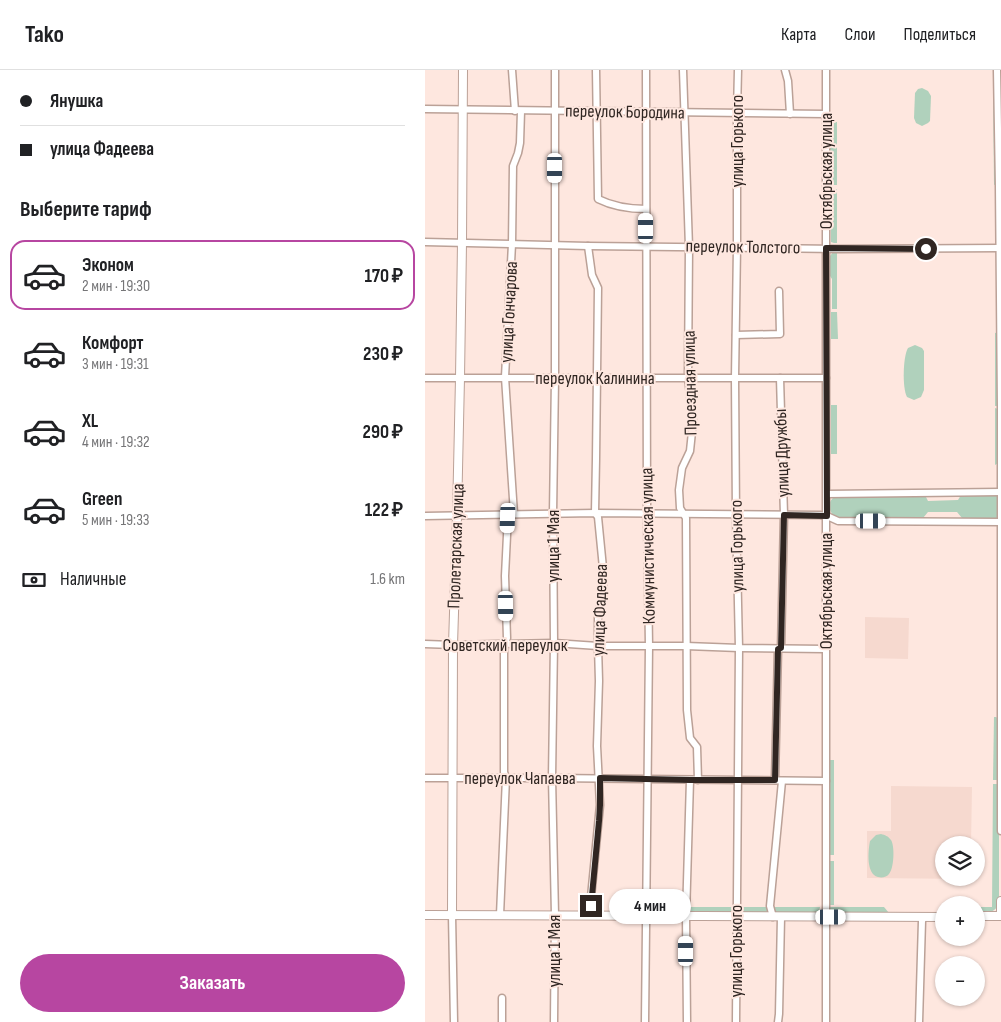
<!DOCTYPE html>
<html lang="ru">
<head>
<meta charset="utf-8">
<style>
	body { margin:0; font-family:"Sofia Sans Condensed",sans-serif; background:#f6f6f6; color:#202124; height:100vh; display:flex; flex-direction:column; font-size:19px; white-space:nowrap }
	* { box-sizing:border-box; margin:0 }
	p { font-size:16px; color:#757577 }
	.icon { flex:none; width:28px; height:28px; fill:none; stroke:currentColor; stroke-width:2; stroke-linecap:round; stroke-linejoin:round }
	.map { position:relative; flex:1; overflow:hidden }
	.details { display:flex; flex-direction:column; background:#fff; width:425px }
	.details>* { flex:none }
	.top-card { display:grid; align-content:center; height:110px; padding:0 20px; background:#fff }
	.tools { position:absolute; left:510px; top:766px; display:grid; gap:10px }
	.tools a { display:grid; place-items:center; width:50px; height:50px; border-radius:50%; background:#fff; box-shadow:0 1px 4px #0004; font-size:25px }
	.end { position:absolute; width:22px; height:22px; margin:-11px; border:6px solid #302622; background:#fff; box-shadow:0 0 0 2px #fff }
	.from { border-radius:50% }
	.bubble { position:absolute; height:35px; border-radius:18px; background:#fff; box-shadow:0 1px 4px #0004; font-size:16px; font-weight:700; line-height:35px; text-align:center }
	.car { position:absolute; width:15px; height:30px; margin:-15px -8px; border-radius:6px; box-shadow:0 0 4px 1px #0007; background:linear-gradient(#fff 24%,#345 0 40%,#fff 0 76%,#345 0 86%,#fff 0) }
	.top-card b { display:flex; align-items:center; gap:18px; height:48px; font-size:19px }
	.top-card b+b { border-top:1px solid #e0e0e0 }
	.top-card i { width:12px; height:12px; background:#202124 }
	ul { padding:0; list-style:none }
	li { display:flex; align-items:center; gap:15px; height:70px; margin:0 10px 8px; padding:0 10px; border:2px solid transparent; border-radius:15px }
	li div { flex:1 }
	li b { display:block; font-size:19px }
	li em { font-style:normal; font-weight:700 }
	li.active { border-color:#b746a1 }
	li>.icon { width:45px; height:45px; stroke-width:1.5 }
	h2 { padding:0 20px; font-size:22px; line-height:60px }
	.pay { display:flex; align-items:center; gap:12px; height:55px; padding:0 20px; font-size:19px }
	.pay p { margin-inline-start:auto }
	.primary-button { display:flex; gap:10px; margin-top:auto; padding:10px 20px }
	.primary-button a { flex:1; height:58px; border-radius:30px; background:#b746a1; color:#fff; font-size:20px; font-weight:700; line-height:58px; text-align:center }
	header { display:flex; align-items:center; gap:30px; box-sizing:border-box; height:70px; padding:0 25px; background:#fff; border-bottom:1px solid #e0e0e0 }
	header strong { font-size:24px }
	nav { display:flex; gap:28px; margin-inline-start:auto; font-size:18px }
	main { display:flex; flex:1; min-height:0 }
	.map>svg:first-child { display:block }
</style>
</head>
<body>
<header>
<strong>Tako</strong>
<nav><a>Карта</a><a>Слои</a><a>Поделиться</a></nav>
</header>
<main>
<section class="details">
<div class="top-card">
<b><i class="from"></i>Янушка</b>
<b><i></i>улица Фадеева</b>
</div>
<h2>Выберите тариф</h2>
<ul>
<li class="active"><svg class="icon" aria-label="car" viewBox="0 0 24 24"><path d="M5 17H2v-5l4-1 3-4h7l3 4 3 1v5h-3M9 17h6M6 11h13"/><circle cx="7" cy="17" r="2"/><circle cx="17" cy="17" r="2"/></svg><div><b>Эконом</b><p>2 мин · 19:30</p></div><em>170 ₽</em></li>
<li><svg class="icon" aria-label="car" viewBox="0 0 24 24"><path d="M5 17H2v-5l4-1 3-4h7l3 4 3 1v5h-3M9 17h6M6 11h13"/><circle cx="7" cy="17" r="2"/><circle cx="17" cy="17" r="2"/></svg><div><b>Комфорт</b><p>3 мин · 19:31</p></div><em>230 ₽</em></li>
<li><svg class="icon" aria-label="car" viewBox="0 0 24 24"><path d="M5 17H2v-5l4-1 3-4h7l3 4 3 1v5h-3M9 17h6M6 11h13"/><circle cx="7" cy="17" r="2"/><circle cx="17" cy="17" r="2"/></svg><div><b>XL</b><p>4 мин · 19:32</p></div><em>290 ₽</em></li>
<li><svg class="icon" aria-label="car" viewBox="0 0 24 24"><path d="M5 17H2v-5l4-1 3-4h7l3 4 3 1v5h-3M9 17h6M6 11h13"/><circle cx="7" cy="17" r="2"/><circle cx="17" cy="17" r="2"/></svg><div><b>Green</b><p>5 мин · 19:33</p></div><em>122 ₽</em></li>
</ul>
<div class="pay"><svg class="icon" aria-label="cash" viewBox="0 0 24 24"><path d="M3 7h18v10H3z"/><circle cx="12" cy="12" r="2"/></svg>Наличные<p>1.6 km</p></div>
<div class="primary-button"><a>Заказать</a></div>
</section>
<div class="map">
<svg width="576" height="952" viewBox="0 0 576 952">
	<rect width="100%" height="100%" fill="#fee7df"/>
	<g fill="#f6d9cf">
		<polygon points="440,547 484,548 483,589 440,588"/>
		<polygon points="466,716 547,717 546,775 519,775 519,808 546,808 546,809 442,808 442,761 466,761"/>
	</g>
	<g fill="#b0d1bc">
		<polygon points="568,10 571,10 572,114 569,115"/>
		<polygon points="497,18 503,21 506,26 505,51 503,53 497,56 491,53 489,48 490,23 493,19"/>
		<rect x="405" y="52" width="7" height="63"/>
		<polygon points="405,119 412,119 412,173 409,173 406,172"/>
		<polygon points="408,182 412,182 412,239 407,239 407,209 405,206 405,186"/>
		<polygon points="406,242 412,242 413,269 406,269"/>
		<polygon points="574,262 573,336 570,336 570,263"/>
		<path d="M 490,275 L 497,278 L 499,281 L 499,320 L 496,327 L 489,330 L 482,327 C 477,318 478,286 483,278 Z"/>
		<rect x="406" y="335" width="6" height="49"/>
		<polygon points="570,338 573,339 575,392 570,395"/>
		<path d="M 500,425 L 503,431 L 533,430 L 536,425 L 574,425 L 574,448 L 537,448 L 532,442 L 503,442 L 498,448 L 412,448 C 403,443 401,431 411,426 Z"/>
		<polygon points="569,647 571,647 574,649 574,710 568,710"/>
		<rect x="405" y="690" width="4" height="95"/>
		<path d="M 568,714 L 574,714 L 574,833 C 570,844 561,843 551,843 L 551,837 L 567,837 Z"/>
		<path d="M 456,764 C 460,765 463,766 466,770 C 470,776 469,799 464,804 C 462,807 457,808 453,807 C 441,804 443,781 445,771 L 451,765 Z"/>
		<rect x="405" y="791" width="4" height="44"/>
		<polygon points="262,837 308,837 309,839 307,842 264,842"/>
		<polygon points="313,837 395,837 394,841 389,843 316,843 314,841"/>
		<polygon points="404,837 459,837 464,843 407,843 405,841"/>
	</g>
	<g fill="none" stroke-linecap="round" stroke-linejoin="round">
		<defs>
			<g id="minor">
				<polyline points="87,0 90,41"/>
				<path d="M 171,0 L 173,129 C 189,137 204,139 221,139"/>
				<polyline points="258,0 264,177 263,307 268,352 265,381 257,398 254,420 255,438 261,448 262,640 265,668 272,677 273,710"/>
				<polyline points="360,0 363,11 365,44"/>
				<polyline points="401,0 401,952"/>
				<polyline points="572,0 574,117 576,337 576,761"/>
				<polyline points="0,39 401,44"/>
				<polyline points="0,172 163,176 413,179 576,178"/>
				<polyline points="163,176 167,205 173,218 171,389 170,443 173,447 178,498 178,525 173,545 173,576 174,611 172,676 175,735 166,827 166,845"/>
				<polyline points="311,265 355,264 354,221"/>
				<polyline points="0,308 401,308"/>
				<polyline points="355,308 359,445 356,578"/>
				<polyline points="402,424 576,422"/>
				<polyline points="89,444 80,307 87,174 88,96 93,83 95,73 96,41"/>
				<polyline points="0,446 170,443 395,445 402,446 413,451 576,452"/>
				<polyline points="0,574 28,575 129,573 173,576 261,576 314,578 400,579"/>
				<polyline points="0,708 127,708 401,711"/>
				<polyline points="350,710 353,579"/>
				<polyline points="27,845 29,952"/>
				<polyline points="75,845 81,708 79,702 79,574 82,568 80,506 83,445"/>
				<polyline points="348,847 345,836 357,711"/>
				<polyline points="77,928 77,952"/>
				<polyline points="129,952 130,845 127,708 129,573 128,444 130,308 130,0"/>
				<polyline points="220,952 224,576 222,443 221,0"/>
				<polyline points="262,952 261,846 265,710"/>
				<polyline points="311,952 314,578 311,445 310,308 312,177 312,43 313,0"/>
				<polyline points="353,952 354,944 356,847"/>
				<polyline points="494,952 497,851 499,847"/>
			</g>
			<g id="major">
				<polyline points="0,845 519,847"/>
				<polyline points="27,845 28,575 32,446 35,308 37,173 38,0"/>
				<polyline points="551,846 576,846"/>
				<polyline points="576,846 576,831"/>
			</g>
		</defs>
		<use href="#minor" stroke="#bba197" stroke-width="9"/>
		<use href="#major" stroke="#bba197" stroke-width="10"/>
		<use href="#minor" stroke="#fff" stroke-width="6"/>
		<use href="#major" stroke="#fff" stroke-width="8"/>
	</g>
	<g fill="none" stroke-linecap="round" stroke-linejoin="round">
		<polyline stroke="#302622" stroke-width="6" points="166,836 174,751 175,735 175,708 265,710 350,710 353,579 356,578 359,445 402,446 401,178 501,179"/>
	</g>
	<g text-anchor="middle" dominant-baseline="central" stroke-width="4" stroke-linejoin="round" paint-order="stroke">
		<g font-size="18" fill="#302622" stroke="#fee7df">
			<text transform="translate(200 42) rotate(1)">переулок Бородина</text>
			<text transform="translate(312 71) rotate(-90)">улица Горького</text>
			<text transform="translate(401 101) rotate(-90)">Октябрьская улица</text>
			<text transform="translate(318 177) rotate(1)">переулок Толстого</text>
			<text transform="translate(84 242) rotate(-87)">улица Гончарова</text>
			<text x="170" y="308">переулок Калинина</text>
			<text transform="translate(265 313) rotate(-91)">Проездная улица</text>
			<text transform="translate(357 383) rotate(-92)">улица Дружбы</text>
			<text transform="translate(31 476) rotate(-88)">Пролетарская улица</text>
			<text transform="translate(128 476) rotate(-90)">улица 1 Мая</text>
			<text transform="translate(223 476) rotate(-91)">Коммунистическая улица</text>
			<text transform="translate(312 476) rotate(-91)">улица Горького</text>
			<text transform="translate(401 521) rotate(-90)">Октябрьская улица</text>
			<text transform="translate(175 540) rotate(-88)">улица Фадеева</text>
			<text x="80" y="575">Советский переулок</text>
			<text x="95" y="708">переулок Чапаева</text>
			<text transform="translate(129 881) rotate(-90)">улица 1 Мая</text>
			<text transform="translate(311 881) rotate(-90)">улица Горького</text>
		</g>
	</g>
</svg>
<div class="tools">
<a><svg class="icon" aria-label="layers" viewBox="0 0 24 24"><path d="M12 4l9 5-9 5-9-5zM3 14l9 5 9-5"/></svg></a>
<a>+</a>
<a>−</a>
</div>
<i class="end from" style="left:501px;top:179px"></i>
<i class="end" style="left:166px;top:836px"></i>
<div class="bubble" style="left:184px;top:819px;width:82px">4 мин</div>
<i class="car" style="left:130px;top:98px;rotate:180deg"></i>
<i class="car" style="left:221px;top:158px;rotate:0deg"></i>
<i class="car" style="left:83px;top:448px;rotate:182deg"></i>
<i class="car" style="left:446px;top:451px;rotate:90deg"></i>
<i class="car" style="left:81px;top:536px;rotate:179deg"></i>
<i class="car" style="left:406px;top:847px;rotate:90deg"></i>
<i class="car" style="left:261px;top:881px;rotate:0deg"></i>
</div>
</main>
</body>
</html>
